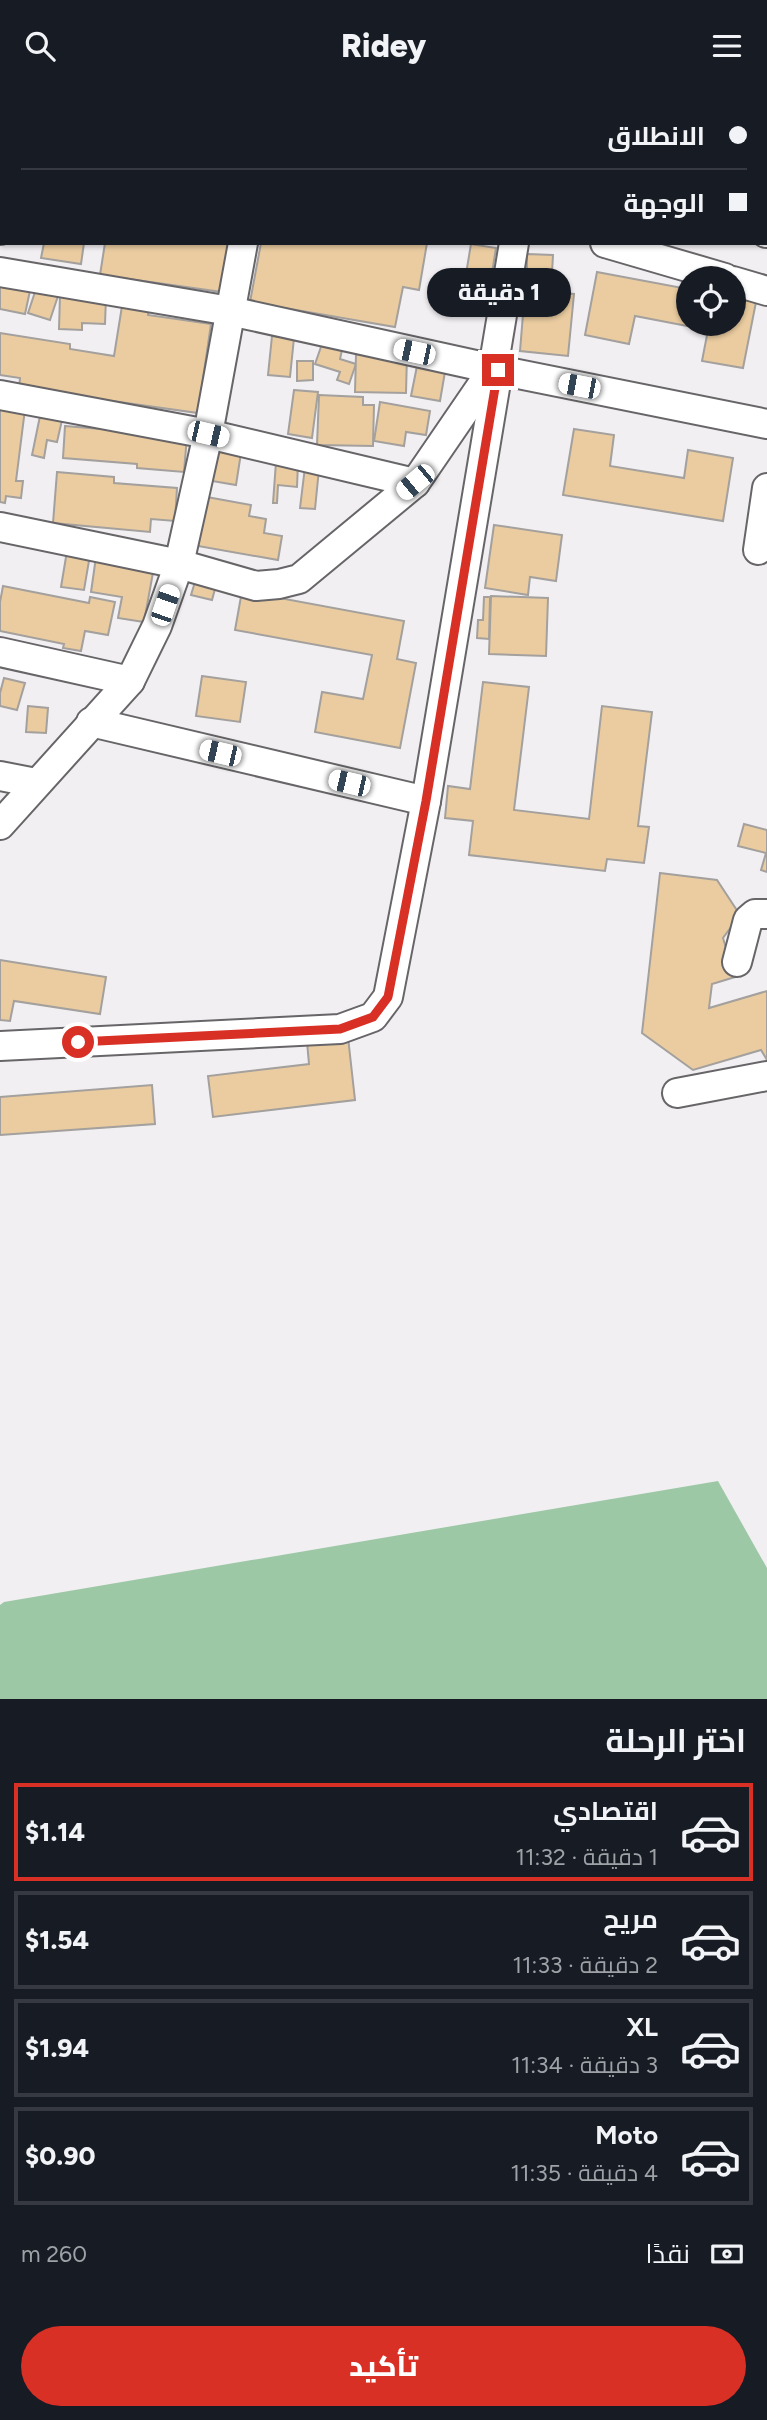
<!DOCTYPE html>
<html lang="ar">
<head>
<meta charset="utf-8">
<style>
	body { margin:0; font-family:Figtree,Cairo,sans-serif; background:#242831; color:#f1f3f6; direction:rtl; height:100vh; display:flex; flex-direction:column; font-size:26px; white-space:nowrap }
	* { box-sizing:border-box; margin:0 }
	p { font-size:23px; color:#9ea1a6 }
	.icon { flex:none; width:38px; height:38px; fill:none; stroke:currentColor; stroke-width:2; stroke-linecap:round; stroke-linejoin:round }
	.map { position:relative; height:1608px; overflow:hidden; direction:ltr }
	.sheet { display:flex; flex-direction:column; background:#171b24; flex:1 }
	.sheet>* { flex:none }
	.top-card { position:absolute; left:0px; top:0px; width:768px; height:154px; box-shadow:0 2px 5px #0004; direction:rtl; display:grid; align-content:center; height:154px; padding:0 21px; background:#171b24 }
	.tools { position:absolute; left:676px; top:175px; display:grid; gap:14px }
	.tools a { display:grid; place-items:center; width:70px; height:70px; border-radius:50%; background:#171b24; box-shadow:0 2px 5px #0004; font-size:35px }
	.end { position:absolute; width:32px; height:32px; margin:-16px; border:9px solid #d93025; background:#fff; box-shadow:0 0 0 4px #fff }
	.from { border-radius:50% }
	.bubble { position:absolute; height:49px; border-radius:24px; background:#171b24; box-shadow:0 2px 5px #0004; font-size:23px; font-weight:800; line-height:49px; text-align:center; direction:rtl }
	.car { position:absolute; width:21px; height:42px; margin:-21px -10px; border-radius:9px; box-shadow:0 0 5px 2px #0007; background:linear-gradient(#fff 24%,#345 0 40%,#fff 0 76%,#345 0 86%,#fff 0) }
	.top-card b { display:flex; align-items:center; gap:24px; height:66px; font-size:26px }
	.top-card b+b { border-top:2px solid #363941 }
	.top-card i { width:18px; height:18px; background:#f1f3f6 }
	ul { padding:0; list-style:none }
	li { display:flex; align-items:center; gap:21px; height:98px; margin:0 14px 10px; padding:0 7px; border:4px solid #363941; border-radius:0px }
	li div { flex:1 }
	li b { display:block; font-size:26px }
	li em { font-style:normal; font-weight:800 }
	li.selected { border-color:#d93025 }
	li>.icon { width:63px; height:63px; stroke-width:1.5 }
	h2 { padding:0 21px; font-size:32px; line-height:84px }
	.pay { display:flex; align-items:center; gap:18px; height:77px; padding:0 21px; font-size:26px }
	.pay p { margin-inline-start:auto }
	.primary-button { display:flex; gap:14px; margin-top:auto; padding:14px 21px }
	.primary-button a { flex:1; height:80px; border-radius:42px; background:#d93025; color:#fff; font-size:28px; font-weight:800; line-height:80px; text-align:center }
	header { display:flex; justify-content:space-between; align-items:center; height:91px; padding:0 21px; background:#171b24; font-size:32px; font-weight:800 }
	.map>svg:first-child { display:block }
</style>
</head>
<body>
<header><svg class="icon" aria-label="menu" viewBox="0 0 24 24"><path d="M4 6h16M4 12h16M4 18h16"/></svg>Ridey<svg class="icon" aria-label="search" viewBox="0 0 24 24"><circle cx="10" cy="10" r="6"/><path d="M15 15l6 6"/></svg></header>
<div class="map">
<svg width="767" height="1608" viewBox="0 0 767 1608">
	<rect width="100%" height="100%" fill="#f2eff3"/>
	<polygon fill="#9dc8a5" points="718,1390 767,1477 767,1608 0,1608 0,1514 4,1511"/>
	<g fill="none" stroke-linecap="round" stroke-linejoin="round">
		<g stroke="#619baf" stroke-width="7">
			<polyline points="18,0 26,2"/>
			<polyline points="766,67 767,67"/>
		</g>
	</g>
	<g fill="#eacca0" stroke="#a3a09d" stroke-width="2">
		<polygon points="44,152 84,152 81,173 41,167"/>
		<polygon points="105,152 229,152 222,201 100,184"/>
		<polygon points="261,152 427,152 419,199 403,196 395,236 250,211"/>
		<polygon points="471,153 496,157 491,188 466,183"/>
		<polygon points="527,163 553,164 552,182 527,182"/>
		<polygon points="597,181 688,198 688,233 733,233 733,207 756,211 743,277 702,270 708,239 635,225 629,253 585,244"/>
		<polygon points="0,189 31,195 25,223 0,218"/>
		<polygon points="37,195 59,202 50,229 28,222"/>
		<polygon points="489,196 489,220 443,221 442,210 460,209 459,197"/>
		<polygon points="525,199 574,203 568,265 520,260"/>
		<polygon points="60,204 106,206 105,233 82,232 82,239 59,238"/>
		<polygon points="122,215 149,219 148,224 211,233 198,322 19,297 20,287 0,284 0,242 70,253 70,258 114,265"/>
		<polygon points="272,245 294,247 290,286 268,284"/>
		<polygon points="322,253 342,259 340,268 356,273 349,293 337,289 340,281 315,273"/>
		<polygon points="356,263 407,264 406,302 355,301"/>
		<polygon points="297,270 313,270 313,289 297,290"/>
		<polygon points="418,270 446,275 440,310 411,305"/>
		<polygon points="294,299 318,301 312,347 288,343"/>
		<polygon points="319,304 363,306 363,314 374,314 373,355 317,354"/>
		<polygon points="380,311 430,320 426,344 406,341 404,355 374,350"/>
		<polygon points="0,315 25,318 16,390 23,390 21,407 6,405 5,412 0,411"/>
		<polygon points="40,325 62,329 57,351 47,349 44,367 32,364"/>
		<polygon points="65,335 187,345 184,381 137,377 137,373 63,367"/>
		<polygon points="574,338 614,344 610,375 684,387 688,359 733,367 723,430 563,404"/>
		<polygon points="216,358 241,362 236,394 212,390"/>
		<polygon points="276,371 298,372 297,396 278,394 277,412 273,412"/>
		<polygon points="305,376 319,378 315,418 300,417"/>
		<polygon points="57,381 114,386 114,392 177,397 175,430 151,428 150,441 53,432"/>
		<polygon points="207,406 251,414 249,425 266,428 264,442 282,445 278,469 198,455"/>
		<polygon points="494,434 562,444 556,490 530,486 528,504 485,497"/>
		<polygon points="67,460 90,464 84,499 61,496"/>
		<polygon points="96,466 154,476 144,531 118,527 122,506 91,501"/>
		<polygon points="198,481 218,487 212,509 191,504"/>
		<polygon points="3,495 89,512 90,506 115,511 108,544 85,540 81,560 63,557 64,553 0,540 0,511"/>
		<polygon points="242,500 404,530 397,568 416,572 400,657 315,641 322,601 363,608 372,564 235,539"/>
		<polygon points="491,505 548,507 546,565 489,563"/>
		<polygon points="484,506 490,506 489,548 477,547 478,529 483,529"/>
		<polygon points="202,585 246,591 240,631 196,625"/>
		<polygon points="4,587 25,592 17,619 0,615 0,602"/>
		<polygon points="483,591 529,596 514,719 589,728 602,615 652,621 638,735 649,736 644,772 607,768 605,780 469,764 473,730 445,727 448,695 470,698"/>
		<polygon points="28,615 48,617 46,642 26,641"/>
		<polygon points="744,733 767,739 767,781 761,779 766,762 738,755"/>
		<polygon points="660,782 717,789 740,824 723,847 735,886 712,893 709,917 767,900 767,969 761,959 693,979 642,942"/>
		<polygon points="0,869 106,886 100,923 14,910 10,930 0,929"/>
		<polygon points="348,946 355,1009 213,1026 208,985 309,973 307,951"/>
		<polygon points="152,994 155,1033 0,1044 0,1006"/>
	</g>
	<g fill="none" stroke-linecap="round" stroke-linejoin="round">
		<defs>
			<g id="minor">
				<polyline points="279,0 309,2"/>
				<polyline points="766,26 767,26"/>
				<polyline points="0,46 2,46"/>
				<polyline points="766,104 767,104"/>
				<polyline points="0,139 2,131"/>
				<polyline points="766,142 767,142"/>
				<polyline points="605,152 725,187"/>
				<polyline points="0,181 230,220 498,279 767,333"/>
				<polyline points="733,190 767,200"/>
				<polyline points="0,304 208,343 415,392"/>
				<polyline points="0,436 179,473 256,495 279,493 299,488 415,392 493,278 514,152"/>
				<polyline points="758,459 767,397"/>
				<polyline points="0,561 130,590"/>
				<polyline points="91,631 426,710"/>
				<polyline points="0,685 36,692"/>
				<polyline points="0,734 130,590 157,535 179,473 208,343 243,152"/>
				<polyline points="737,871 748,829 755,823 767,823"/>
				<polyline points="0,955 340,938 373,926 388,906 426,710 498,279"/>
				<polyline points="677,1002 767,985"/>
			</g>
		</defs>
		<use href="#minor" stroke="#676568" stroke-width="32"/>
		<use href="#minor" stroke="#fff" stroke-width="28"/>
	</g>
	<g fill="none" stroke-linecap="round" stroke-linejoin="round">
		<polyline stroke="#d93025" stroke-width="9" points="78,951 340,938 373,926 388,906 426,710 498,279"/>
	</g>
</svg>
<div class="tools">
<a><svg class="icon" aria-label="locate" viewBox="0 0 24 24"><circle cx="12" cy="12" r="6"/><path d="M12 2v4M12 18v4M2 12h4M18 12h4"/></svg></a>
</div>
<i class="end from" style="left:78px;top:951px"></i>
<i class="end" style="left:498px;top:279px"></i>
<div class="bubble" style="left:427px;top:177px;width:144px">1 دقيقة</div>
<i class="car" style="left:414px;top:261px;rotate:282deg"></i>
<i class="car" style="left:579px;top:295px;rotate:281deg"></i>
<i class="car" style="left:208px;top:343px;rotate:103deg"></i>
<i class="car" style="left:415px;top:391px;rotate:230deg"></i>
<i class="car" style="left:165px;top:514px;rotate:19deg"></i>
<i class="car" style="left:220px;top:662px;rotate:283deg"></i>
<i class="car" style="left:349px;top:692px;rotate:283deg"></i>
<div class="top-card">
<b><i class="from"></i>الانطلاق</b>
<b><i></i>الوجهة</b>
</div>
</div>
<section class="sheet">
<h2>اختر الرحلة</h2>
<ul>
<li class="selected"><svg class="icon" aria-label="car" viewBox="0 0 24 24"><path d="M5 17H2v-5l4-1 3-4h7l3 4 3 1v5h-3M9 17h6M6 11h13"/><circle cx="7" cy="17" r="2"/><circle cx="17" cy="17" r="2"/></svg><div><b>اقتصادي</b><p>1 دقيقة · 11:32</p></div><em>$1.14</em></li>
<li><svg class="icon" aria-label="car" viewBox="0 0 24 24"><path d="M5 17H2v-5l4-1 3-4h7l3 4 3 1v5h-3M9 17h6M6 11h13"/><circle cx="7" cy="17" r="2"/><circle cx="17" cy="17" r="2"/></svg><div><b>مريح</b><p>2 دقيقة · 11:33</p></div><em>$1.54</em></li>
<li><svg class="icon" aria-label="car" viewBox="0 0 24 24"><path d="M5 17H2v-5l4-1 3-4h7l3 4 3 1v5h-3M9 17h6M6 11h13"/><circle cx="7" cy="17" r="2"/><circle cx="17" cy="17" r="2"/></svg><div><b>XL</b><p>3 دقيقة · 11:34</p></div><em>$1.94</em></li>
<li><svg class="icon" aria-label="car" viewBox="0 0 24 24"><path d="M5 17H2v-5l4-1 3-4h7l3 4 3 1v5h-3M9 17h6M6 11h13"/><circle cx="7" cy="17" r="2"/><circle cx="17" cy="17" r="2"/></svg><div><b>Moto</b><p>4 دقيقة · 11:35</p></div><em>$0.90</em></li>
</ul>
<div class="pay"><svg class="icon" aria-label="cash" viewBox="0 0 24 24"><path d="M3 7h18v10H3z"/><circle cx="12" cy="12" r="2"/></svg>نقدًا<p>260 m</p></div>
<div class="primary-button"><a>تأكيد</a></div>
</section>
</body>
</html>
